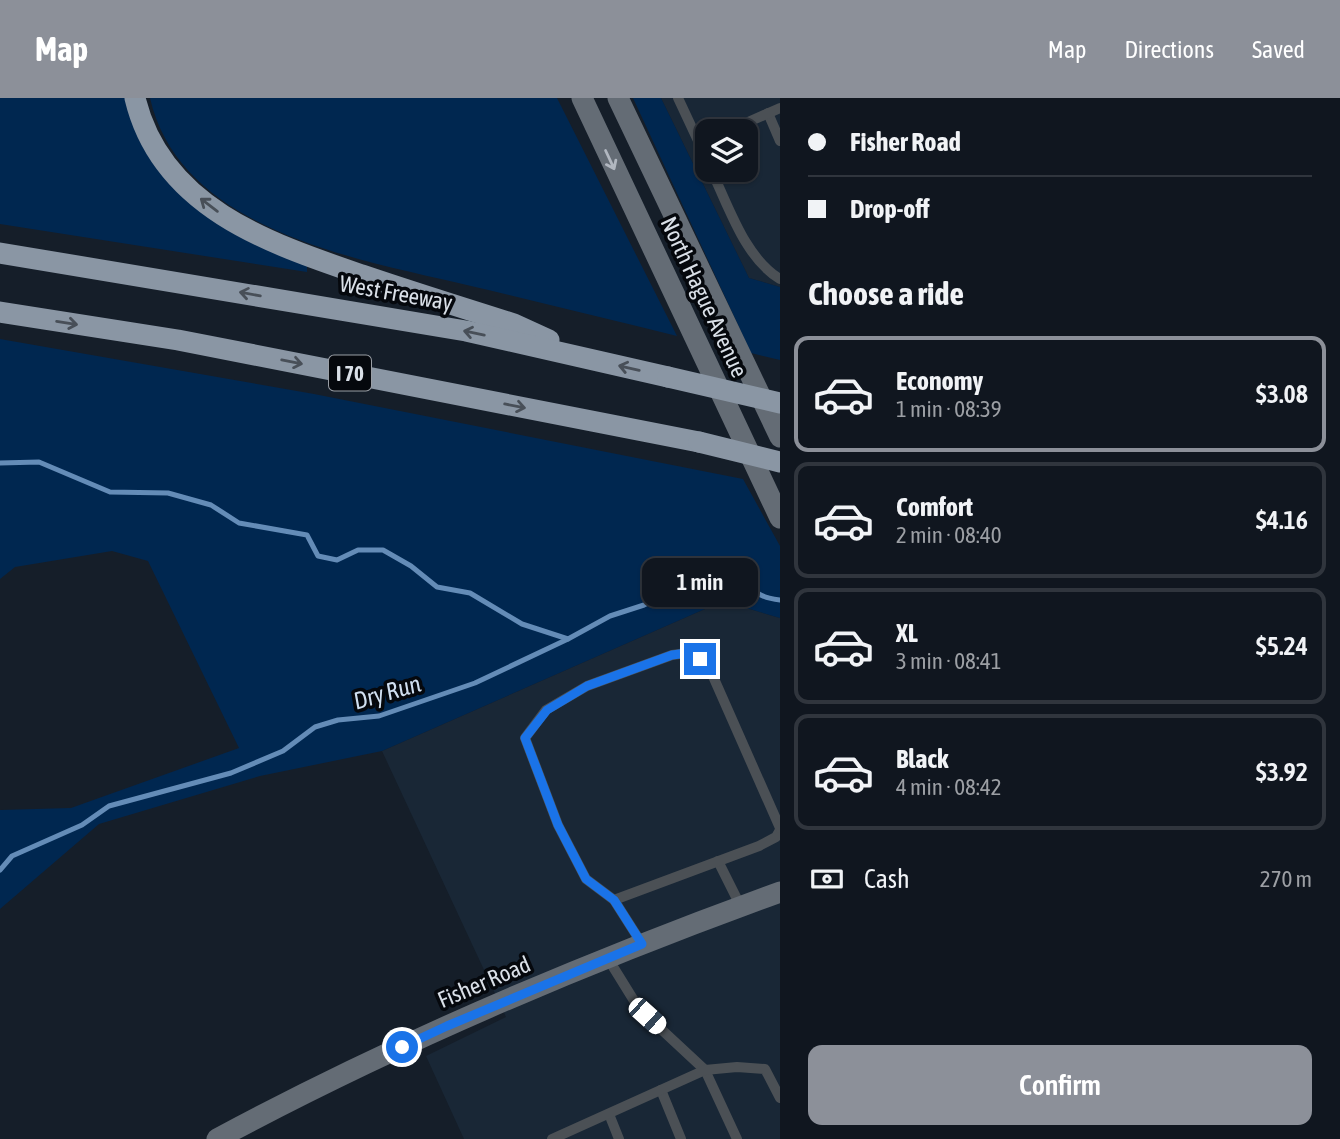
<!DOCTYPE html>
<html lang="en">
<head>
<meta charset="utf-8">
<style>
	body { margin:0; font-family:"Asap Condensed",sans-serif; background:#191f28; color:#f1f3f6; height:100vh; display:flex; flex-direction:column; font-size:26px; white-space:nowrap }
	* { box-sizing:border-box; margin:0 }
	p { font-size:23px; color:#9c9fa4 }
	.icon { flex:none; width:38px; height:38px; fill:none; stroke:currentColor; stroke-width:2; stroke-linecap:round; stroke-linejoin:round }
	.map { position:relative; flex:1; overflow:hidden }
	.details { display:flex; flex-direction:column; background:#10161f; width:560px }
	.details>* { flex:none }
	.guide { display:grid; align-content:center; height:154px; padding:0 28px; background:#10161f }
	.fabs { position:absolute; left:695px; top:21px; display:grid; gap:14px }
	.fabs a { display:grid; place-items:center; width:63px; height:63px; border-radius:14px; background:#10161f; box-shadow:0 2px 5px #0004,0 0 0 2px #30353d; font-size:35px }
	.end { position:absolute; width:32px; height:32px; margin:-16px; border:9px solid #1a73e8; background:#fff; box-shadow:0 0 0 4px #fff }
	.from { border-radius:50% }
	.bubble { position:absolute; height:49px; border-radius:14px; background:#10161f; box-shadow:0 2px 5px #0004,0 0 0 2px #30353d; font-size:23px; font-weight:600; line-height:49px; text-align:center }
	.car { position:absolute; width:21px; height:42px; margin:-21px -10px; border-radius:9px; box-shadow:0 0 5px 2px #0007; background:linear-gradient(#fff 24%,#345 0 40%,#fff 0 76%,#345 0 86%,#fff 0) }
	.guide b { display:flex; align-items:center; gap:24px; height:66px; font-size:26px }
	.guide b+b { border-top:2px solid #30353d }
	.guide i { width:18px; height:18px; background:#f1f3f6 }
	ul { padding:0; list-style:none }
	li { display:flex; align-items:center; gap:21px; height:116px; margin:0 14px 10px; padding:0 14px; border:4px solid #30353d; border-radius:14px }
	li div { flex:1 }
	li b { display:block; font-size:26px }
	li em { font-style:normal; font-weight:600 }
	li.active { border-color:#8c9099 }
	li>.icon { width:63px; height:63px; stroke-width:1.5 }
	h2 { padding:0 28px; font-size:32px; line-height:84px }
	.pay { display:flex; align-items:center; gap:18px; height:77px; padding:0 28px; font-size:26px }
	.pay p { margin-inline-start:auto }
	.primary-button { display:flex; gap:14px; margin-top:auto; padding:14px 28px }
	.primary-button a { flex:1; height:80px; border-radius:14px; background:#8c9099; color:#fff; font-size:28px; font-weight:600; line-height:80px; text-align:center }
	header { display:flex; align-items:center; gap:42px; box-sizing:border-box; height:98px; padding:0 35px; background:#8c9099; color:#fff }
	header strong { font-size:33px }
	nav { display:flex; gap:38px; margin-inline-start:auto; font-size:24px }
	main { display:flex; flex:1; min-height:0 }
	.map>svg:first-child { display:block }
</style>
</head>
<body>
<header>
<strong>Map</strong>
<nav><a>Map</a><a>Directions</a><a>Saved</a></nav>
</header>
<main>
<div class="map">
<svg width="780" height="1041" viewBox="0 0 780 1041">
	<rect width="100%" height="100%" fill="#151e29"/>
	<g fill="#192736" fill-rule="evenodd">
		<path d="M 661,0 L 780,0 L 780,189 L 749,180 ZM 707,33 L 746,33 L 746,72 L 707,72 Z"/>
		<polygon points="723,503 780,520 780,1041 464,1041 426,958 506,919 382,653"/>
	</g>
	<g fill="#002750">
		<polygon points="0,0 128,0 144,48 307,167 307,174 0,126"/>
		<path d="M 150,0 L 557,0 L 677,238 C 608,221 539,204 471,188 C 359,161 181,134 150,0 Z"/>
		<polygon points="633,0 661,0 749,180 780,189 780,262 751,255"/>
		<polygon points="0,241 314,296 743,381 780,448 780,520 723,503 382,653 260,678 99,726 0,811 0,712 71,710 239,650 148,463 112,453 15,469 0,481"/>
	</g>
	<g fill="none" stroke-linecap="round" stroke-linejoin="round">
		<g stroke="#648cb7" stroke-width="5">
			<polyline points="0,365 39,364 110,394 168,395 211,407 239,425 307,437 318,458 337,462 358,452 383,452 411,468 437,489 470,495 522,526 568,541"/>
			<path d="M 0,772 L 12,758 L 82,727 L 109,708 L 231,675 L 283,653 L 315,629 L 338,622 L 379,618 L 475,585 L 568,541 L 610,518 L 644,507 L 704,477 L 725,470 L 742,476 C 752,493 759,500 780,502"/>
		</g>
		<g stroke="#4b5055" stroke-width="10">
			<polyline points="678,0 707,62"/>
			<polyline points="768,15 780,43"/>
			<polyline points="728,33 780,10"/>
			<path d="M 711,72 C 729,108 744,159 780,181"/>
			<polyline points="718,763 741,809"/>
			<polyline points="614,802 759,748 776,739 780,732"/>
			<polyline points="642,846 614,802 586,781 558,727 525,640 546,612 587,588 672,557 687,555 700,560 712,576 780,730"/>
			<polyline points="607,859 633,901 647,918 705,972 737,1041"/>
			<polyline points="661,992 681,1041"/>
			<polyline points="609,1016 619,1041"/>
			<polyline points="552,1041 705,972 737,969 765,971 780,1000"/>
		</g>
		<g stroke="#646c75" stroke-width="21">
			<polyline points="582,0 780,420"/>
			<polyline points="618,0 780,339"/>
			<path d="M 217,1041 C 397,944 587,864 780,794"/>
		</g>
		<g stroke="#8a96a4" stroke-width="21">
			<path d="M 135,0 C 161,109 268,145 362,177 C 412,194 463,210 514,226 L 549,242"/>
			<polyline points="0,155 466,233 668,279"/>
			<polyline points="0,214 178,242 699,344"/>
		</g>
		<g stroke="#8a96a4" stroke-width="21">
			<polyline points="668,279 780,305"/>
			<polyline points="699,344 780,364"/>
		</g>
	</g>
	<defs><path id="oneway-shaft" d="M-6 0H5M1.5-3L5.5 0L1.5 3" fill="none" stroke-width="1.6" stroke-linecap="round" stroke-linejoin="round" transform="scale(1.75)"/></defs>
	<use stroke="#b1b7c0" href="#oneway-shaft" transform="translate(610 62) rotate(65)"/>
	<g stroke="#484f58">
		<use href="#oneway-shaft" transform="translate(209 107) rotate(-143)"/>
		<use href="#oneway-shaft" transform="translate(250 196) rotate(-170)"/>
		<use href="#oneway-shaft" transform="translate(67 225) rotate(9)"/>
		<use href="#oneway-shaft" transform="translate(474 235) rotate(-168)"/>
		<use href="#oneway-shaft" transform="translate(292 264) rotate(11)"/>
		<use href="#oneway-shaft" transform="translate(629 270) rotate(-167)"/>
		<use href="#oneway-shaft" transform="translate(515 308) rotate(11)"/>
	</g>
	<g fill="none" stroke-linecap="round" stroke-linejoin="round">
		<polyline stroke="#1a73e8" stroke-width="9" points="402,949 447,928 642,846 614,802 586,781 558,727 525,640 547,612 587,588 672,557 687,555 700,561"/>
	</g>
	<g text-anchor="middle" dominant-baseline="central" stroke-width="7" stroke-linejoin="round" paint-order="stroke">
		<rect fill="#05080d" stroke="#9a9fa6" stroke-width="2" x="329" y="257.5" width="42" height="35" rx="5"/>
		<g font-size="21" font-weight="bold" fill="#dae0e8">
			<text x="350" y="275">I 70</text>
		</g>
		<g font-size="23" fill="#dae0e8" stroke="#05080d">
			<text transform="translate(396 195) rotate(10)">West Freeway</text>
			<text transform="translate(704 199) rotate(65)">North Hague Avenue</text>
			<text transform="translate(484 884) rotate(-23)">Fisher Road</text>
		</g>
		<g font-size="24" font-style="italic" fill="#d0dff0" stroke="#05080d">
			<text transform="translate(387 594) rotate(-16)">Dry Run</text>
		</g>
	</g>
</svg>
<div class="fabs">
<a><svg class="icon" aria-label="layers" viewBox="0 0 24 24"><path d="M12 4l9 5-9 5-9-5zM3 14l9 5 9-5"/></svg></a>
</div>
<i class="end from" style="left:402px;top:949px"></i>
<i class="end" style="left:700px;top:561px"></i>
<div class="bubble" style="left:642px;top:460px;width:116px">1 min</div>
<i class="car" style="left:647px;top:918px;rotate:132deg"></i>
</div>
<section class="details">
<div class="guide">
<b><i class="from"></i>Fisher Road</b>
<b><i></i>Drop-off</b>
</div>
<h2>Choose a ride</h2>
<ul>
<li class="active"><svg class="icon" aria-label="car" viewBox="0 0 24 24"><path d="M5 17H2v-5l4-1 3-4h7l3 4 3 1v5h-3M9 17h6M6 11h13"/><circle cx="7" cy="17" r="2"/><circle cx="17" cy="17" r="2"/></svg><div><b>Economy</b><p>1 min · 08:39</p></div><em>$3.08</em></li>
<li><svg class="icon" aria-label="car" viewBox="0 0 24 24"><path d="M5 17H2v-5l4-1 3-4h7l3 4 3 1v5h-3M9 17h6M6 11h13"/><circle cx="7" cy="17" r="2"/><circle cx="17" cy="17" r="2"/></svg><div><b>Comfort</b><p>2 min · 08:40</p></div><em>$4.16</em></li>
<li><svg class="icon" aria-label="car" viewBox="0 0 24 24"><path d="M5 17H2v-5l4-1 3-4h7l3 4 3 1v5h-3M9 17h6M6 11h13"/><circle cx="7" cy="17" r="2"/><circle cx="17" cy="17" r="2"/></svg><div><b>XL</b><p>3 min · 08:41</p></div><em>$5.24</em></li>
<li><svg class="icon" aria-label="car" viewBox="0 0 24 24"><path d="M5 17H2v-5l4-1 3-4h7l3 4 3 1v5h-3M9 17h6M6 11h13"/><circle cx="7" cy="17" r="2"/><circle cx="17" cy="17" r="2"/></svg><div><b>Black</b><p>4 min · 08:42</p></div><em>$3.92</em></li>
</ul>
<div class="pay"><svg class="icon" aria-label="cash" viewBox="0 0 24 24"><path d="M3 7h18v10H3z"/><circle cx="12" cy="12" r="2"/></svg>Cash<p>270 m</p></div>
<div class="primary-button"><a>Confirm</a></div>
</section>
</main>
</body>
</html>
